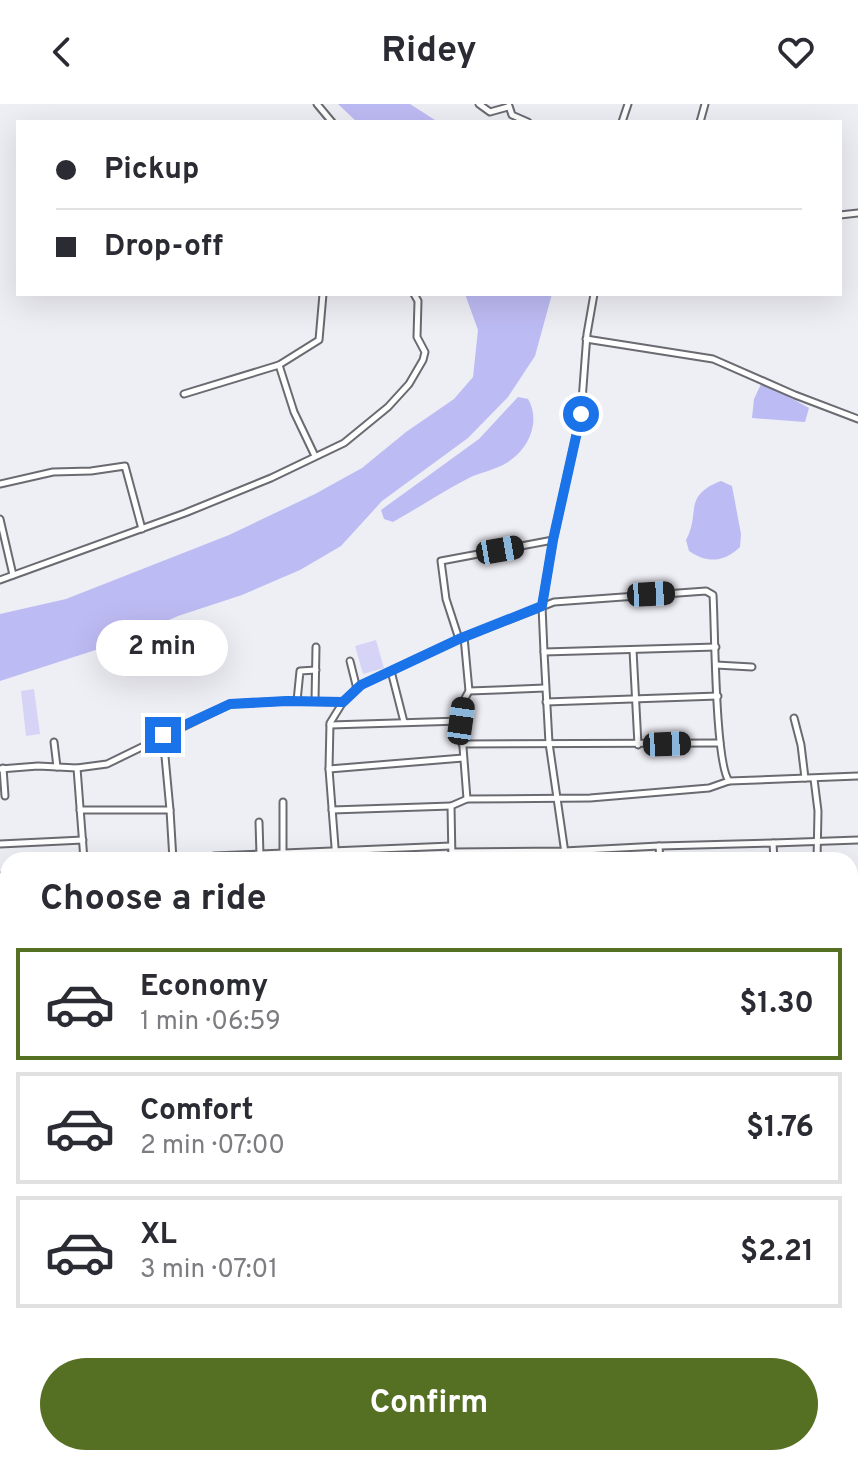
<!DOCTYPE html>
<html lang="en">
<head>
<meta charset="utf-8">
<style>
	body { margin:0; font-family:Overpass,sans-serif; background:#f7f7f7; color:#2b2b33; height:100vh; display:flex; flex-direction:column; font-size:30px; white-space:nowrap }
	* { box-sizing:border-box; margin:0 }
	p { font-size:26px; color:#7c7c81 }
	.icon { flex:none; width:44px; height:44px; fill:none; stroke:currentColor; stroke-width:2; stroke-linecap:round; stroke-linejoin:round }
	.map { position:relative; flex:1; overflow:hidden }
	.sheet { position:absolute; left:0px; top:748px; width:858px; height:614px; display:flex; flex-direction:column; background:#fff; border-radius:24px 24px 0 0; box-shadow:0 8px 32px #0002 }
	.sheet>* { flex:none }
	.hud { position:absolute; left:16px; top:16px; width:826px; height:176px; border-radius:0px; box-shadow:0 8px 32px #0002; display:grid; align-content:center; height:176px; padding:0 40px; background:#fff }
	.end { position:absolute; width:36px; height:36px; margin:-18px; border:10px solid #1a73e8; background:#fff; box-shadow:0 0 0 4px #fff }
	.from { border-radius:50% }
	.bubble { position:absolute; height:56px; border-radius:28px; background:#fff; box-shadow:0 8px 32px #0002; font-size:26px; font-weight:700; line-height:56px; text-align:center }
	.car { position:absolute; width:24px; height:48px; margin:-24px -12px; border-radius:10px; box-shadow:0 0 6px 2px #0007; background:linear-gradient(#222 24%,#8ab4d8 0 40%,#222 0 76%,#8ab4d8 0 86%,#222 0) }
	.hud b { display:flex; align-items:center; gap:28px; height:76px; font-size:30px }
	.hud b+b { border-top:2px solid #e1e1e2 }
	.hud i { width:20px; height:20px; background:#2b2b33 }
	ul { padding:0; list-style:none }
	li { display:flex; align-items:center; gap:24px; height:112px; margin:0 16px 12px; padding:0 24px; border:4px solid #e1e1e2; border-radius:0px }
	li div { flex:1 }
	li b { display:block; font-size:30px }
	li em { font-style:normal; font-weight:700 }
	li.active { border-color:#557023 }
	li>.icon { width:72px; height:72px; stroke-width:1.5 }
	h2 { padding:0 40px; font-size:36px; line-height:96px }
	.primary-button { display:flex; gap:16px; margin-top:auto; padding:16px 40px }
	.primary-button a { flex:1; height:92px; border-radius:48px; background:#557023; color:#fff; font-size:32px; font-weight:700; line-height:92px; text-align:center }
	header { display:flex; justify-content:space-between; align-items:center; height:104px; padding:0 40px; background:#fff; font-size:36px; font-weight:700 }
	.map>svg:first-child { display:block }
</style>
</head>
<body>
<header><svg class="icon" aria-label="back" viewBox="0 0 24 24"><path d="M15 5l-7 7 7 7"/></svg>Ridey<svg class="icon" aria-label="heart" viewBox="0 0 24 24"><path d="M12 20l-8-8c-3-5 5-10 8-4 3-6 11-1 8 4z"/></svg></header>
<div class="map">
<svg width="858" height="1361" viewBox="0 0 858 1361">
	<rect width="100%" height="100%" fill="#eeeef5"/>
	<g fill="#d5d4f7">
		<polygon points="376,536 384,564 363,570 355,542"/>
		<polygon points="34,585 40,630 26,632 21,587"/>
		<polygon points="858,852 858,1125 850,1125 850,855"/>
	</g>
	<g fill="#bdbbf3">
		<polygon points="338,0 410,0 438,18 357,18"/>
		<polygon points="465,190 552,190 535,252 508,293 468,334 382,397 341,442 300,466 242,491 178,512 117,539 0,577 0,510 66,495 229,431 315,390 362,364 406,328 454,295 473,273 478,226"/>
		<polygon points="762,278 809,304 805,318 752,314 754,295"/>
		<path d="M 518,293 L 528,295 C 541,317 529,345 508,358 C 496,366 480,368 467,375 C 442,388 418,404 393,418 L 384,415 L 381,406 L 479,335 Z"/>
		<path d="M 721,377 L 732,382 L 741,430 L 740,443 C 724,458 708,460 689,447 L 686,436 C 701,409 682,392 721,377 Z"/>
		<polygon points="850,878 858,902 858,1074 850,1076"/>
		<polygon points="0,1223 8,1225 8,1275 0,1273"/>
		<polygon points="297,1354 421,1354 428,1361 314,1361"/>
	</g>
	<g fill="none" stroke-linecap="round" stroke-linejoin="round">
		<defs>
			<g id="minor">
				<polyline points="317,0 332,18"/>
				<polyline points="479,0 490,8 508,3"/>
				<polyline points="509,2 512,11 528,18"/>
				<polyline points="622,18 628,0"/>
				<polyline points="700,18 705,0"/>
				<polyline points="840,111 858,109"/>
				<polyline points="594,190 587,230 581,310 553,436 542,502 544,548 716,543"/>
				<polyline points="586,235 713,255 795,291 858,315"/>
				<polyline points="279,261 294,308 315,352"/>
				<polyline points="184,290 279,261 319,236 323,190"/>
				<polyline points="0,380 53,368 91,367 125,362 142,425"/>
				<polyline points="0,415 13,471"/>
				<polyline points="0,476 185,409 271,374 344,339 388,303 409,280 423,256 425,248 417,233 418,197 414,190"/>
				<polyline points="459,535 446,495 441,457 553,436"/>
				<polyline points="633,546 638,641"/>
				<polyline points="544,548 549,639 566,756"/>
				<polyline points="350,557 357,585"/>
				<polyline points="716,561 752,563"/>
				<polyline points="391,567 404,618"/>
				<polyline points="469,587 545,584"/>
				<polyline points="297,597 300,567 316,566"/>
				<polyline points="315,597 316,543"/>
				<polyline points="546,598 718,592"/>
				<polyline points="794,614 801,641 805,674"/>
				<polyline points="330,621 461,617"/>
				<polyline points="163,631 170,706"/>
				<polyline points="54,638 57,663"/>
				<polyline points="462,640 720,639"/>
				<polyline points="3,664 5,692"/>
				<polyline points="77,664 84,756"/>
				<polyline points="0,665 38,662 77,664 107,660 230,600 287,597 343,598"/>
				<polyline points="329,665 463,654"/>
				<polyline points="814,675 818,707 817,756"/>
				<polyline points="467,695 590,694 709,684 729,677"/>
				<polyline points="283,698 283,750"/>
				<polyline points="80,706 170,706 173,756"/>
				<polyline points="332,706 451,702"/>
				<polyline points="259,718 260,751"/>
				<polyline points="773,739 858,736"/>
				<polyline points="0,740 83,736"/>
				<polyline points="659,742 773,739 774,756"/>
				<polyline points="452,748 564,747 659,742 660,756"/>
				<polyline points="203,756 214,752 451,742"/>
				<path d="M 336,756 L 329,665 L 330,619 L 343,598 L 361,581 L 459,535 L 554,498 L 706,487 L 713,491 C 715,523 715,659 729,677 L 858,672"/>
				<polyline points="452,756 451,702 467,695 461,617 464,596 469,587 464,533"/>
				<polyline points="0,772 8,771"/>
				<polyline points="0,864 8,862"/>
				<polyline points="0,1053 8,1054"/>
				<polyline points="850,1128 858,1128"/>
				<polyline points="850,1179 858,1180"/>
				<polyline points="850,1216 858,1216"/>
				<polyline points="850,1253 858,1254"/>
				<polyline points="850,1299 858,1300"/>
				<polyline points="0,1336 8,1331"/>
				<polyline points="850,1344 858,1345"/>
				<polyline points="106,1354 127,1361"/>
				<polyline points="469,1354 476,1359 481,1354"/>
				<polyline points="691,1354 723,1358"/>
				<polyline points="780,1354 819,1361"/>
				<polyline points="75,1361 75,1354"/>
				<polyline points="500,1361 505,1354"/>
				<polyline points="627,1361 629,1354"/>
			</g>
		</defs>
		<use href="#minor" stroke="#6a6a71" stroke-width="9"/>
		<use href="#minor" stroke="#fff" stroke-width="5"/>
	</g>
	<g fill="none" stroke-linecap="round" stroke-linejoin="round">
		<polyline stroke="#1a73e8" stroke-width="10" points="163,631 230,600 287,597 343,598 361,581 459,535 542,502 553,436 581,310"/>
	</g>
</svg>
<i class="end from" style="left:581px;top:310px"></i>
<i class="end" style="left:163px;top:631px"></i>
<div class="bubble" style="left:96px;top:516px;width:132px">2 min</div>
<i class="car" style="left:500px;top:446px;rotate:80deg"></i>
<i class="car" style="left:651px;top:490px;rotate:87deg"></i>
<i class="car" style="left:461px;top:617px;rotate:8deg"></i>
<i class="car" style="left:667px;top:640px;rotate:88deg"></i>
<div class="hud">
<b><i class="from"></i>Pickup</b>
<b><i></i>Drop-off</b>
</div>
<section class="sheet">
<h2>Choose a ride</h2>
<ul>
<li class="active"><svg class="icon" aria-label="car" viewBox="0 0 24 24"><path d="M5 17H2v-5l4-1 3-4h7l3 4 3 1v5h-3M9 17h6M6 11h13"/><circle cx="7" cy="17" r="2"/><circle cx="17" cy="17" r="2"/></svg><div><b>Economy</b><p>1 min · 06:59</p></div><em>$1.30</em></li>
<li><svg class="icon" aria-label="car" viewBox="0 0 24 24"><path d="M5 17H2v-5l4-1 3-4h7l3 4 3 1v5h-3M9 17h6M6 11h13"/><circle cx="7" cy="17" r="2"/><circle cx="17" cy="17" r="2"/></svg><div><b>Comfort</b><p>2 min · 07:00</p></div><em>$1.76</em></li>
<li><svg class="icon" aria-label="car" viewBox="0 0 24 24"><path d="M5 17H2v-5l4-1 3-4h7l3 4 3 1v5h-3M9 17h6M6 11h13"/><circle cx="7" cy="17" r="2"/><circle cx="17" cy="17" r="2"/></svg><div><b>XL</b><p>3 min · 07:01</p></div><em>$2.21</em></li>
</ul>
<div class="primary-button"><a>Confirm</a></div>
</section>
</div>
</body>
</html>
